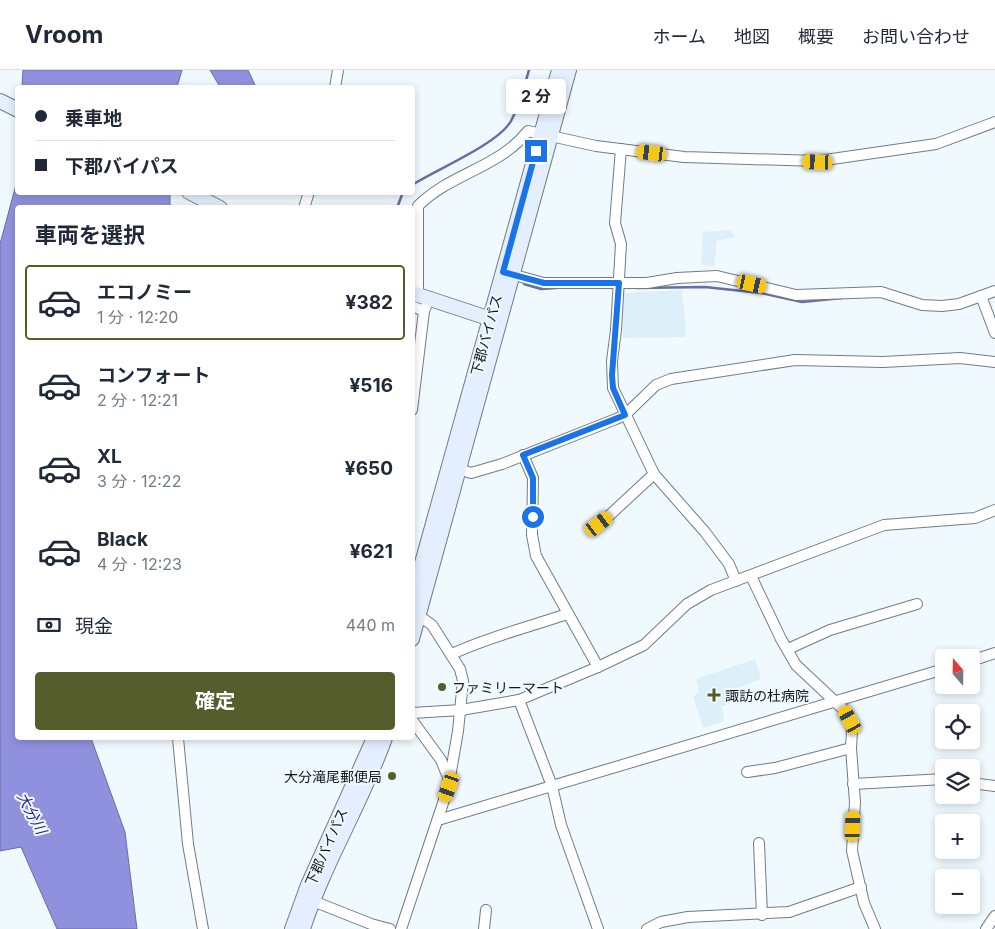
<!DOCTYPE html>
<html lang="ja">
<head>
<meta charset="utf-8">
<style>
	body { margin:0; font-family:Inter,"Noto Sans JP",sans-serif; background:#f2f2f3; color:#1f2937; height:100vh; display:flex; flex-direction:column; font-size:19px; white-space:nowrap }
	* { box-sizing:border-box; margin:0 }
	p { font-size:16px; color:#747a83 }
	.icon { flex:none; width:28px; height:28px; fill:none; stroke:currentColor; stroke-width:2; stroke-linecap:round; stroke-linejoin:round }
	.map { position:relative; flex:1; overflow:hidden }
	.side { position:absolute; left:15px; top:135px; width:400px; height:535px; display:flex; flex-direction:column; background:#fff; border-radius:5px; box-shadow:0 2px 8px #0003 }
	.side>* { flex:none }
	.hud { position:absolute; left:15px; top:15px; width:400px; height:110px; border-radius:5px; box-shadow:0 2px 8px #0003; display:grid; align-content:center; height:110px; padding:0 20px; background:#fff }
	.needle { width:32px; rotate:340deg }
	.fabs { position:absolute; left:935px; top:579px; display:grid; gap:10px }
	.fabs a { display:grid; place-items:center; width:45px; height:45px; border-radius:5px; background:#fff; box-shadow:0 2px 8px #0003; font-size:25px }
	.end { position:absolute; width:22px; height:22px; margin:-11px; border:6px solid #1a73e8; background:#fff; box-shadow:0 0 0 2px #fff }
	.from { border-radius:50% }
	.bubble { position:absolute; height:35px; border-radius:5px; background:#fff; box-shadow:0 2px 8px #0003; font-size:16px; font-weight:700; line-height:35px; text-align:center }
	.car { position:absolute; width:15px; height:30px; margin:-15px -8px; border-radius:6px; box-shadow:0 0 4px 1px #0007; background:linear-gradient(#f5c518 24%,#345 0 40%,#f5c518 0 76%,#345 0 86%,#f5c518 0) }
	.hud b { display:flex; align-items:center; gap:18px; height:48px; font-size:19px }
	.hud b+b { border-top:1px solid #e0e1e3 }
	.hud i { width:12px; height:12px; background:#1f2937 }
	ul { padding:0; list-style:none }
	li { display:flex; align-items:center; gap:15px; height:75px; margin:0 10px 8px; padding:0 10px; border:2px solid transparent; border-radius:5px }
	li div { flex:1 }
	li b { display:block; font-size:19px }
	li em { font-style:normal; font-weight:700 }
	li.selected { border-color:#555d2c }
	li>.icon { width:45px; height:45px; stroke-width:1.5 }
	h2 { padding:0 20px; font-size:22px; line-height:60px }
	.pay { display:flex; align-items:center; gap:12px; height:55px; padding:0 20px; font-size:19px }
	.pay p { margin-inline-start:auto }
	.button { display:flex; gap:10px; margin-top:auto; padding:10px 20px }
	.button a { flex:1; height:58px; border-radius:5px; background:#555d2c; color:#fff; font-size:20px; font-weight:700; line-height:58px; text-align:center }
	header { display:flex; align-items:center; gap:30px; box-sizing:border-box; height:70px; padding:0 25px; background:#fff; border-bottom:1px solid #e0e1e3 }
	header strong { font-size:24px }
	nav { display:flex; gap:28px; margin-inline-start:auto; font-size:18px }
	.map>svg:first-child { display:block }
</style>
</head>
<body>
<header>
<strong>Vroom</strong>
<nav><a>ホーム</a><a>地図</a><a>概要</a><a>お問い合わせ</a></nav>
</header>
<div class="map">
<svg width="995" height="859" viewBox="0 0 995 859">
	<rect width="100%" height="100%" fill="#f0f9fe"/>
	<g fill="#ddeff9">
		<polygon points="730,160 735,167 717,171 714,197 701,194 703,162"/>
		<polygon points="682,220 686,261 684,267 623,268 623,223"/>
		<polygon points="755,589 761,609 732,620 734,632 722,636 724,651 703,658 693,627 699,622 696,609"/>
	</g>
	<g fill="#8f91de" stroke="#6a6ca3">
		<polygon points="23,0 182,0 177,17 22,17"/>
		<polygon points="210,0 248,0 256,17 220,17"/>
		<polygon points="17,97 18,122 170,123 170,137 18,138 18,668 91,668 125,762 137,859 57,859 21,777 0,781 0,174 17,111"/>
	</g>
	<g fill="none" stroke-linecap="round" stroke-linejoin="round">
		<g stroke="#6a6ca3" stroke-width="2.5">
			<path d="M 412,115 C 437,99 498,74 511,51 C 520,35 524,17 529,0"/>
			<polyline points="397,138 403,122"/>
			<polyline points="524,214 541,219 556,218"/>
			<polyline points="637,218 705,217 761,223 802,232 842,228"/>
		</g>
		<defs>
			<g id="street">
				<polyline points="335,18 338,0"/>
				<polyline points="621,79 615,153 621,174 616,260 612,291 613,318 654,404 705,462 729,494 736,511"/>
				<polyline points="304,138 309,122"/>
				<polyline points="507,203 544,213 647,213 677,208 717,206 796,225 881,222 922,235 942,236 959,234 995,221"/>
				<path d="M 418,225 L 418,136 C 449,104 499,98 528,61 L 596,76 L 684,87 L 818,91 L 936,74 L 995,52"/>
				<polyline points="981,226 995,263"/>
				<polyline points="412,236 424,241 427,234"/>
				<polyline points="412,340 424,241"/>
				<polyline points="523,385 533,408 532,465 536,486 598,597"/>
				<polyline points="453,397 471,403 502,394 616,349 625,345 656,315 671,309 795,290 883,292 960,288 995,292"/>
				<polyline points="599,455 654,404"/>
				<polyline points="751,506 781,569 796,595 844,640 850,650 852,660 851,678 855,732 852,781 864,833 875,859"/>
				<polyline points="414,542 432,555 460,599 463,611 458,661 450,707"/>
				<polyline points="788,579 830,560 917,534"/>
				<path d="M 452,584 C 488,567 529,557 567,544"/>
				<polyline points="971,591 995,583"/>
				<polyline points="519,630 552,716 561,755 598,859"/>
				<polyline points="412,643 461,640 519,630 598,597 644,575 687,534 711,520 884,455 975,448 995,440"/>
				<polyline points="178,668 188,774 203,859"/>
				<polyline points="747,702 775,698 851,678"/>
				<polyline points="971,713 995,716"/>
				<polyline points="853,714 944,709"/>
				<polyline points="438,750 944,599"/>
				<polyline points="759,773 762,845"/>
				<polyline points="313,831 371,854 390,859"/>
				<polyline points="401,859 450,712 441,690 412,650"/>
				<polyline points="484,859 486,840"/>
				<polyline points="647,859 661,852 688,847 789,842 861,817"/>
				<polyline points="986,859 995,846"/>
			</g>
			<g id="secondary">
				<polyline points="0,31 18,40"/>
				<polyline points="189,122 220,138"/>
				<polyline points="412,223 497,251"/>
				<polyline points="412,529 559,0"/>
				<polyline points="412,569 569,0"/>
				<polyline points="292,859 308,815 374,668"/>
				<path d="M 303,859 C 324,793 362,733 385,668"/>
			</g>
		</defs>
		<use href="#street" stroke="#707d86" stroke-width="12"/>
		<use href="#secondary" stroke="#707d86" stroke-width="16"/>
		<use href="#street" stroke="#fff" stroke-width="10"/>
		<use href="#secondary" stroke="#e3eefe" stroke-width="14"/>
	</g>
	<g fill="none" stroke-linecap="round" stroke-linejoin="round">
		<polyline stroke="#1a73e8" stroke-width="6" points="533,447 533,408 523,385 625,345 613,318 612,305 619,213 544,213 503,202 536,81"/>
	</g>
	<g fill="#555d2c" stroke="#f0f9fe" stroke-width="2">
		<circle cx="442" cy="617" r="5"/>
		<path d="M711.5 617.5h5v5h5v5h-5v5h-5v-5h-5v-5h5z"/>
		<circle cx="392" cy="706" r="5"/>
	</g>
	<g text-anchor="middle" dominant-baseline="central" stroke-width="4" stroke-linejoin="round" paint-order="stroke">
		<g font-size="14" fill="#12171a" stroke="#f0f9fe">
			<text transform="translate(486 265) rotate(-75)">下郡バイパス</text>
			<text transform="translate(326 777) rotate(-66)">下郡バイパス</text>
		</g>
		<g font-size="14" fill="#12171a" stroke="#f0f9fe" text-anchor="start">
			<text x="452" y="617">ファミリーマート</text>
			<text x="725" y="625">諏訪の杜病院</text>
			<text x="382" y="706" text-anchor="end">大分滝尾郵便局</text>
		</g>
		<g font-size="15" font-style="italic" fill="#30237c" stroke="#f0f9fe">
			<text transform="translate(32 743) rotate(62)">大分川</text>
		</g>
	</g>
</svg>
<div class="fabs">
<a><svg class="needle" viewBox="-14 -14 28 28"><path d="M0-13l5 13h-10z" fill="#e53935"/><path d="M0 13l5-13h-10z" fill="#747a83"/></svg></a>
<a><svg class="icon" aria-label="locate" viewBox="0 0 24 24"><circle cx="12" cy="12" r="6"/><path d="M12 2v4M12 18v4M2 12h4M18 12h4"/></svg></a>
<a><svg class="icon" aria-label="layers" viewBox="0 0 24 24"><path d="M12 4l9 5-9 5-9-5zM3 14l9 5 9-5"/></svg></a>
<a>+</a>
<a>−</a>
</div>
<i class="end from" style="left:533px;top:447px"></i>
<i class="end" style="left:536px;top:81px"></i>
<div class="bubble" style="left:506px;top:9px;width:60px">2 分</div>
<i class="car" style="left:652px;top:83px;rotate:277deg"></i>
<i class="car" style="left:818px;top:92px;rotate:272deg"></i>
<i class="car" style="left:752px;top:214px;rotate:103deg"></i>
<i class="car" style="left:599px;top:454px;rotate:53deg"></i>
<i class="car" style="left:850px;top:650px;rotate:331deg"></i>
<i class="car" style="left:449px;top:717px;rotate:199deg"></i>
<i class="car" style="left:853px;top:756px;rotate:2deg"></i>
<div class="hud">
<b><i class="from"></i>乗車地</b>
<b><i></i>下郡バイパス</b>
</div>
<section class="side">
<h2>車両を選択</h2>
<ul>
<li class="selected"><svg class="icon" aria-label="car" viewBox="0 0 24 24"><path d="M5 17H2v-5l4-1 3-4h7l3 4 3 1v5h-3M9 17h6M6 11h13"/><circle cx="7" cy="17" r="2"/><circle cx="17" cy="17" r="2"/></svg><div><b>エコノミー</b><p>1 分 · 12:20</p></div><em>¥382</em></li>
<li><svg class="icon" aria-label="car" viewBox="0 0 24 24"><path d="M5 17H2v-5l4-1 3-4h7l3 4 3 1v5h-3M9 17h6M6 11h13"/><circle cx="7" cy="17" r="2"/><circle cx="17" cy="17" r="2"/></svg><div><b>コンフォート</b><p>2 分 · 12:21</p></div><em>¥516</em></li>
<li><svg class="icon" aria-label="car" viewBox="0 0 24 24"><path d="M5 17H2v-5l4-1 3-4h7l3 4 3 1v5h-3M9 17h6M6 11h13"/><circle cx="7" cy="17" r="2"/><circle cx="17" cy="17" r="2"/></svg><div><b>XL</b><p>3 分 · 12:22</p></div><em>¥650</em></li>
<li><svg class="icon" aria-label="car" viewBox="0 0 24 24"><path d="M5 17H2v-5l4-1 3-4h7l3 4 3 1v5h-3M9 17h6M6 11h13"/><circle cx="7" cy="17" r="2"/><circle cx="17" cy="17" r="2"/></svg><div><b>Black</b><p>4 分 · 12:23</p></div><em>¥621</em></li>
</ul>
<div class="pay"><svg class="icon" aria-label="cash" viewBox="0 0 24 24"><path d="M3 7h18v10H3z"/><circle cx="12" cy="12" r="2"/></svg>現金<p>440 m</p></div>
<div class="button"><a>確定</a></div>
</section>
</div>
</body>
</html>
